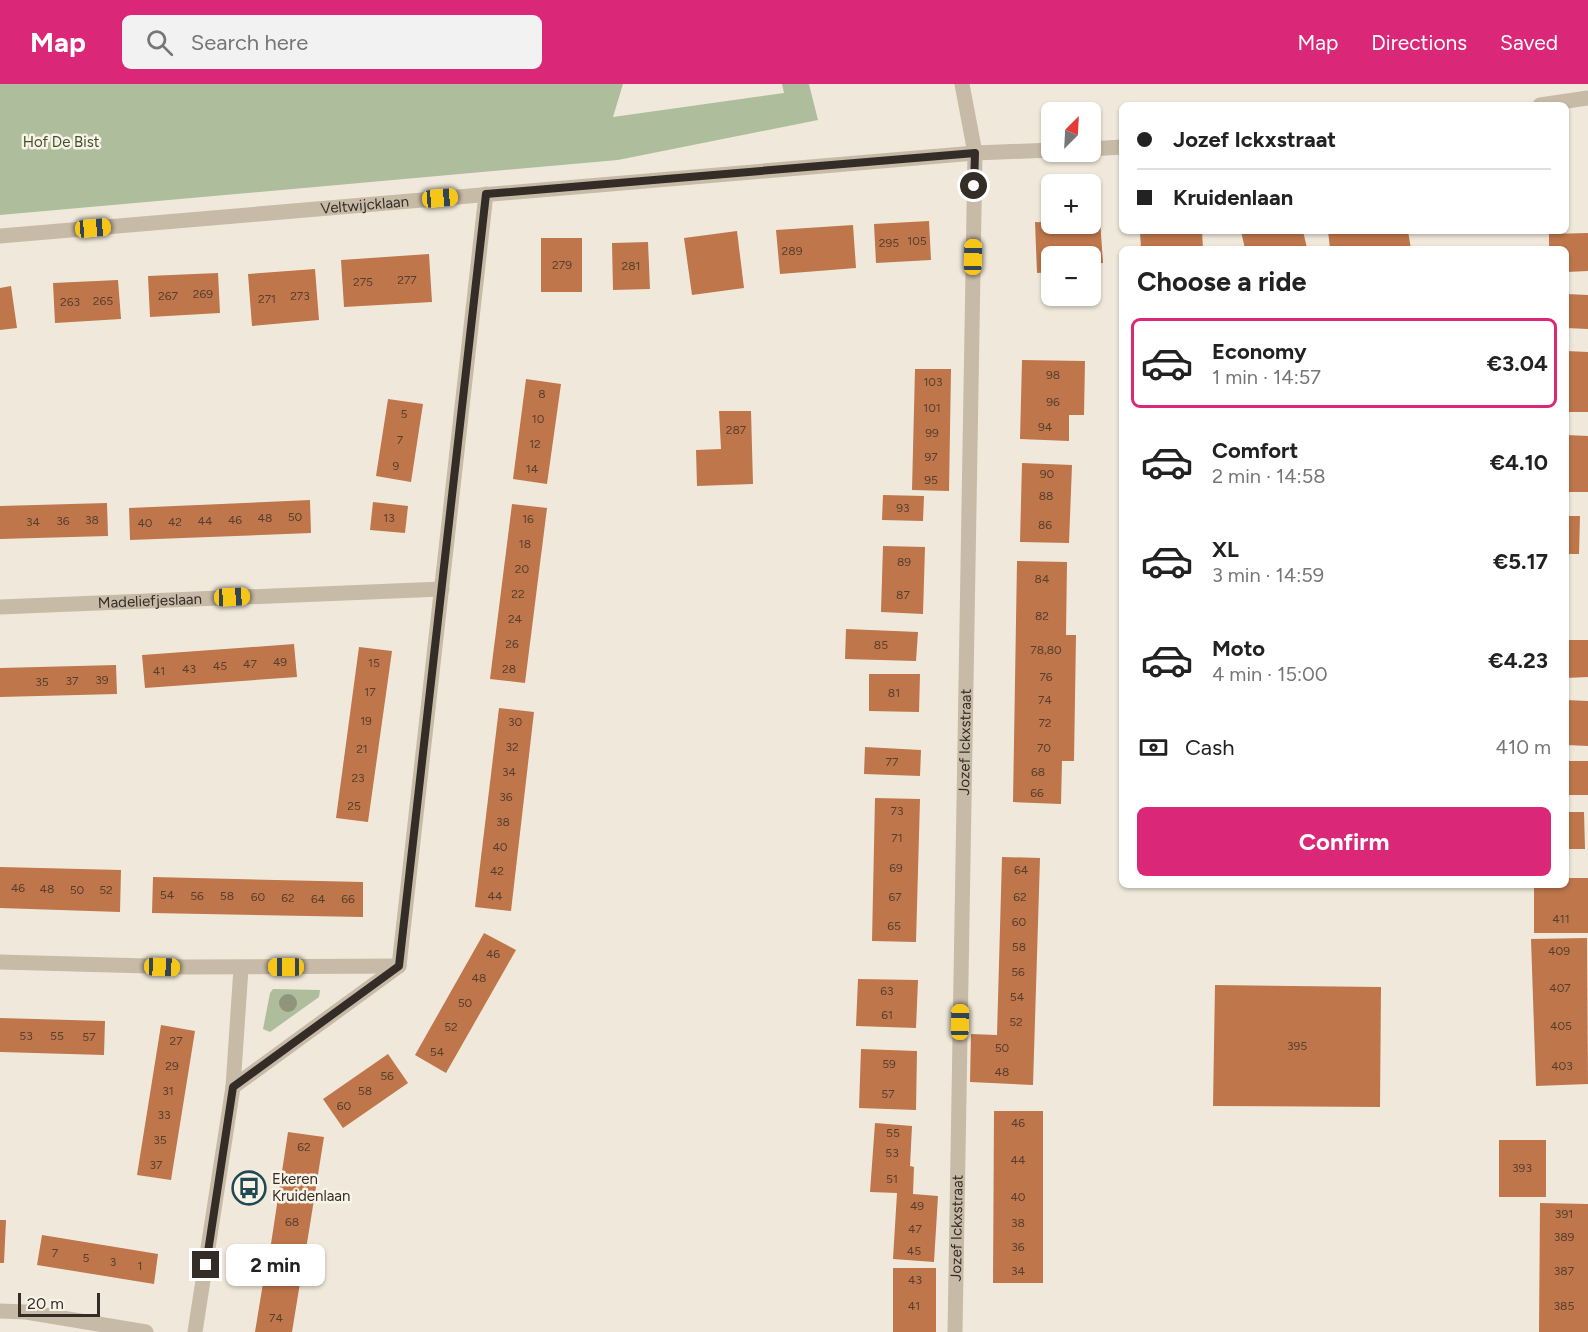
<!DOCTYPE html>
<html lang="en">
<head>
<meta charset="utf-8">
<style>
	body { margin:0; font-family:Figtree,sans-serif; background:#f2f2f2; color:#222; height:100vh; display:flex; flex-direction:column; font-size:22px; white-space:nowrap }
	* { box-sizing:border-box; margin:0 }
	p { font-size:20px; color:#767676 }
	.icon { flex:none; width:33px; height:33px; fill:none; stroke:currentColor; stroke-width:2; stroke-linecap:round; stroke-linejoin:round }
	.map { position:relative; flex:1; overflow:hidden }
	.side { position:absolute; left:1119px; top:162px; width:450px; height:642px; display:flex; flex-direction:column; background:#fff; border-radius:9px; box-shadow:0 2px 4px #0004 }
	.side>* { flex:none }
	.top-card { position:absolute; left:1119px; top:18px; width:450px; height:132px; border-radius:9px; box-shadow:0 2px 4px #0004; display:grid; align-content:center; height:132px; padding:0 18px; background:#fff }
	.needle { width:39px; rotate:24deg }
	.fabs { position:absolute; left:1041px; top:18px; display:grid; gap:12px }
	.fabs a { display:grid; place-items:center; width:60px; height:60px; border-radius:9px; background:#fff; box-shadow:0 2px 4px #0004; font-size:30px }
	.scale { position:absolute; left:18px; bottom:15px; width:82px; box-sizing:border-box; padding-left:6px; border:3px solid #342d27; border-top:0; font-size:16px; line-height:21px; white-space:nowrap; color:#342d27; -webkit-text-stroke:4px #f8f2e7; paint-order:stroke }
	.end { position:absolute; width:27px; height:27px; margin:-14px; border:8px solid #342d27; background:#fff; box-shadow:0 0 0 3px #fff }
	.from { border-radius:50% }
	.bubble { position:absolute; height:42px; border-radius:9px; background:#fff; box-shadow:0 2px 4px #0004; font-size:20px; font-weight:700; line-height:42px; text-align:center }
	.car { position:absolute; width:18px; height:36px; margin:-18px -9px; border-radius:8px; box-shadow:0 0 4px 2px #0007; background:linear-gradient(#f5c518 24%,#345 0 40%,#f5c518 0 76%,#345 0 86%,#f5c518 0) }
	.top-card b { display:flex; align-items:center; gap:21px; height:57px; font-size:22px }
	.top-card b+b { border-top:2px solid #e0e0e0 }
	.top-card i { width:15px; height:15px; background:#222 }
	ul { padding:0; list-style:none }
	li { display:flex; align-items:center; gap:18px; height:90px; margin:0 12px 9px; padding:0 6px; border:3px solid transparent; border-radius:9px }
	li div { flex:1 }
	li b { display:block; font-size:22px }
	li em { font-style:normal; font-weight:700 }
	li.current { border-color:#db2777 }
	li>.icon { width:54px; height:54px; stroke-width:1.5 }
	h2 { padding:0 18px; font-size:27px; line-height:72px }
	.pay { display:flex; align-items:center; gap:15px; height:66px; padding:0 18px; font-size:22px }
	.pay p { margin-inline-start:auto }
	.action { display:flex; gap:12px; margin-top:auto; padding:12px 18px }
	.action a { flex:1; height:69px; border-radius:9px; background:#db2777; color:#fff; font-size:24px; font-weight:700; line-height:69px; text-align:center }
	header { display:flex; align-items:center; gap:36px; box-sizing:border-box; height:84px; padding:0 30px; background:#db2777; color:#fff }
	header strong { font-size:28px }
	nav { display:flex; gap:33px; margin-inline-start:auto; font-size:21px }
	.search { width:420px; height:54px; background:#f2f2f2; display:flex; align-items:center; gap:15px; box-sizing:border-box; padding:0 21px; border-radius:9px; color:#767676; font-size:22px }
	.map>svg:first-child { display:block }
</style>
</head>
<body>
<header>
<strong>Map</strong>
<div class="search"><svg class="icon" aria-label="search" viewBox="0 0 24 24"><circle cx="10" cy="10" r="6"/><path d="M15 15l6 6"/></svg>Search here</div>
<nav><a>Map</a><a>Directions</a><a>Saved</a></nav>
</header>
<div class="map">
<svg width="1588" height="1248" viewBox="0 0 1588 1248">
	<rect width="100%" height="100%" fill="#f0e9db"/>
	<g fill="#aebe9c">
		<polygon points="0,0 623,0 613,33 784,9 782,0 809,0 818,36 618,76 0,131"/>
		<polygon points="273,905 320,906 319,913 270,948 263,945 270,909"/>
	</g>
	<g fill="#be764a">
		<polygon points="1090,135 1100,135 1103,179 1090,180 1090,172 1052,172 1052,188 1037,189 1035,138 1090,140"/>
		<polygon points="929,137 931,176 876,179 874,140"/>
		<polygon points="853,141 856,184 780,190 776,146"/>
		<polygon points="737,147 744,204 692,211 684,154"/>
		<polygon points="1140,147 1202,147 1203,165 1141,165"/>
		<polygon points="1241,147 1303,147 1307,164 1245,165"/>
		<polygon points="1328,147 1408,147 1411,165 1330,165"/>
		<polygon points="1588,149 1588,187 1566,188 1566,165 1549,165 1549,150"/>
		<rect x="541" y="154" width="41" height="54"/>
		<polygon points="648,158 650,205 613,206 612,159"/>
		<polygon points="429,170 432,218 344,223 341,176"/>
		<polygon points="315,185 319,236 252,242 248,190"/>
		<polygon points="218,189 220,229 150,233 148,192"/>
		<polygon points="118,196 121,235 55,239 53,199"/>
		<polygon points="11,202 17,244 0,246 0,204"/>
		<polygon points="1566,210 1588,211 1588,245 1566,244"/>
		<polygon points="1566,267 1588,268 1588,328 1566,328"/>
		<polygon points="1022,276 1085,277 1084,331 1069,331 1069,357 1020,355"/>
		<polygon points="915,285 951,285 949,407 912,406"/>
		<polygon points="526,295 561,300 547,400 513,395"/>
		<polygon points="388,315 423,320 411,398 376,392"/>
		<polygon points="719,327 751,327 753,400 697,402 696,366 721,365"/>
		<polygon points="1566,351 1588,352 1588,408 1566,408"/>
		<polygon points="1022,379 1072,381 1069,459 1020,458"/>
		<polygon points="883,411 924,412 923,437 882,436"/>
		<polygon points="310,416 311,449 130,456 129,424"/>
		<polygon points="373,418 408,422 405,449 370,446"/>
		<polygon points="107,419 108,452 0,455 0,422"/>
		<polygon points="512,420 547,424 525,599 490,595"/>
		<polygon points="1566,432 1580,432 1579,470 1566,470"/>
		<polygon points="883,462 925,463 923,530 881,528"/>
		<polygon points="1017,477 1067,478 1066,551 1076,551 1074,677 1062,677 1061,720 1013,718"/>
		<polygon points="846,545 918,548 916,577 845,575"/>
		<polygon points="1566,556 1588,556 1588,593 1566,594"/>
		<polygon points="294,560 297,593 145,604 142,571"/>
		<polygon points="359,563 392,567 368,738 336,734"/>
		<polygon points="116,581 117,610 0,613 0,584"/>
		<polygon points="869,590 920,590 919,628 869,627"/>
		<polygon points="1566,616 1588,617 1588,662 1566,661"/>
		<polygon points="499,624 534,628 511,827 475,823"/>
		<polygon points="865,663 921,666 920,692 864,690"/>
		<rect x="1566" y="677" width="22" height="34"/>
		<polygon points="875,714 920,715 916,858 872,857"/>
		<polygon points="1566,728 1584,728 1585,765 1566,765"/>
		<polygon points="1002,773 1040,774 1033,1001 970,998 971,950 997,951"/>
		<polygon points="0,783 121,786 120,828 0,824"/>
		<polygon points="153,793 363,798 363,833 152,829"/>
		<polygon points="1566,794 1588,794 1588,849 1534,849 1534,801 1566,801"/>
		<polygon points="484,849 516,866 446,989 415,971"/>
		<polygon points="1587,854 1588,1000 1536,1002 1531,855"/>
		<polygon points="858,895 918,896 916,944 856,942"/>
		<polygon points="1215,901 1381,903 1380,1023 1213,1022"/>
		<polygon points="0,934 105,937 104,971 0,968"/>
		<polygon points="161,941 195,947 171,1096 137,1091"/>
		<polygon points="861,965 917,967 916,1026 859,1024"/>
		<polygon points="388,970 408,999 343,1044 323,1015"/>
		<polygon points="994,1027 1043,1027 1043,1199 993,1199"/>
		<polygon points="875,1039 912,1042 910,1082 914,1083 913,1110 938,1112 934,1178 893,1175 897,1109 870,1108"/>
		<polygon points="288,1048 324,1053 304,1178 269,1173"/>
		<rect x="1499" y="1056" width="47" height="57"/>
		<polygon points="1540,1119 1588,1120 1588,1248 1539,1248"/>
		<polygon points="0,1136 6,1136 4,1179 0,1179"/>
		<polygon points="42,1151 158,1170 154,1200 37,1181"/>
		<rect x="893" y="1184" width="43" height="64"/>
		<polygon points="264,1193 300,1199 292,1248 255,1248"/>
	</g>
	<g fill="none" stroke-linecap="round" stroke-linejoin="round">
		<g stroke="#c7baa7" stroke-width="15">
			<path id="s1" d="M 0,523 L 442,505"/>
			<polyline points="0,878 185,883 399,882"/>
			<polyline points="233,1003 399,882 486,110"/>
			<polyline points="0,1227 26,1228 146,1248"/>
			<polyline points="195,1248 233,1003 241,884"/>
			<path id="s2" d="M 955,1248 L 975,69 L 962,0"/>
		</g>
		<g stroke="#c7baa7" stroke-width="15">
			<polyline points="1540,21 1588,14"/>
			<polyline points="1090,65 1122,63"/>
			<path id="s3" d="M 0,152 L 975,69 L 1052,66"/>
		</g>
	</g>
	<circle fill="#8f957b" cx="288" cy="919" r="9"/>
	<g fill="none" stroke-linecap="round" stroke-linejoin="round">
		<polyline stroke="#342d27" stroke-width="8" points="206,1181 233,1003 399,882 486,110 975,69 974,102"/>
	</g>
	<defs>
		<symbol id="bus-ring" viewBox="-11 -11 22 22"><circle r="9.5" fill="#f8f2e7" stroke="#204953" stroke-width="1.5"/><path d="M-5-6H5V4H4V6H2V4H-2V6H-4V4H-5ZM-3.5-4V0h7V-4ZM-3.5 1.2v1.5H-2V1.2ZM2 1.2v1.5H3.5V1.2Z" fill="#204953"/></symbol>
	</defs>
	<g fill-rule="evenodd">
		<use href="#bus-ring" x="230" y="1085" width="38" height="38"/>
	</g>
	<g text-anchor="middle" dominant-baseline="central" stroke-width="5" stroke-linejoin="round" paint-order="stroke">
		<g font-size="12" fill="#563f30">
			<text x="917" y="157">105</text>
			<text x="889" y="159">295</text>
			<text x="792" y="167">289</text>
			<text x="562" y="181">279</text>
			<text x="631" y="182">281</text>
			<text x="407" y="196">277</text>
			<text x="363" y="198">275</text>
			<text x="203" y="210">269</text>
			<text x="168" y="212">267</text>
			<text x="300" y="212">273</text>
			<text x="267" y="215">271</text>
			<text x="103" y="217">265</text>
			<text x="70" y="218">263</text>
			<text x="1053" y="291">98</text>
			<text x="933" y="298">103</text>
			<text x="542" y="310">8</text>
			<text x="1053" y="318">96</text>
			<text x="932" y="324">101</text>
			<text x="404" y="330">5</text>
			<text x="538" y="335">10</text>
			<text x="1045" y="343">94</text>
			<text x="736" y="346">287</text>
			<text x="932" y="349">99</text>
			<text x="400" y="356">7</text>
			<text x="535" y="360">12</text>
			<text x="931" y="373">97</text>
			<text x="396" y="382">9</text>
			<text x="532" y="385">14</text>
			<text x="1047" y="390">90</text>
			<text x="931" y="396">95</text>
			<text x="1046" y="412">88</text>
			<text x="903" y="424">93</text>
			<text x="295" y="433">50</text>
			<text x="265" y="434">48</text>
			<text x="389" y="434">13</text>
			<text x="528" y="435">16</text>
			<text x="92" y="436">38</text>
			<text x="235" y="436">46</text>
			<text x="63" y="437">36</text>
			<text x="205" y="437">44</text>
			<text x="33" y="438">34</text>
			<text x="175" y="438">42</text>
			<text x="145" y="439">40</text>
			<text x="1045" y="441">86</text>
			<text x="525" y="460">18</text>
			<text x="904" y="478">89</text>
			<text x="522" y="485">20</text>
			<text x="1042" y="495">84</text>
			<text x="518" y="510">22</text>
			<text x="903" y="511">87</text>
			<text x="1042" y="532">82</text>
			<text x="515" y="535">24</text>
			<text x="512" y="560">26</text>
			<text x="881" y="561">85</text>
			<text x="1046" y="566">78,80</text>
			<text x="280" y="578">49</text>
			<text x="374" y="579">15</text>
			<text x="250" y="580">47</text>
			<text x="220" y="582">45</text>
			<text x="189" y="585">43</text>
			<text x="509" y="585">28</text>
			<text x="159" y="587">41</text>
			<text x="1046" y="593">76</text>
			<text x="102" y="596">39</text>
			<text x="72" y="597">37</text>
			<text x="42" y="598">35</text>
			<text x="370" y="608">17</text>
			<text x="894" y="609">81</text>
			<text x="1045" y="616">74</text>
			<text x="366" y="637">19</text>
			<text x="515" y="638">30</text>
			<text x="1045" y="639">72</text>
			<text x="512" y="663">32</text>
			<text x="1044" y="664">70</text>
			<text x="362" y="665">21</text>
			<text x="892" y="678">77</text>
			<text x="509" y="688">34</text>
			<text x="1038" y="688">68</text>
			<text x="358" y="694">23</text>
			<text x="1037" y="709">66</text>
			<text x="506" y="713">36</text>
			<text x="354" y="722">25</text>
			<text x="897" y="727">73</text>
			<text x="503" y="738">38</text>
			<text x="897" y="754">71</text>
			<text x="500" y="763">40</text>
			<text x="896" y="784">69</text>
			<text x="1021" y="786">64</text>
			<text x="497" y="787">42</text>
			<text x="18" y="804">46</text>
			<text x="47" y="805">48</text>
			<text x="77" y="806">50</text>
			<text x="106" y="806">52</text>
			<text x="167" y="811">54</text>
			<text x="197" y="812">56</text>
			<text x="227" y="812">58</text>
			<text x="495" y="812">44</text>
			<text x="258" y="813">60</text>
			<text x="895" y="813">67</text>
			<text x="1020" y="813">62</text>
			<text x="288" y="814">62</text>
			<text x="318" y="815">64</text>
			<text x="348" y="815">66</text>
			<text x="1561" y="835">411</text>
			<text x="1019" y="838">60</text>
			<text x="894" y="842">65</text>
			<text x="1019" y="863">58</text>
			<text x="1559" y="867">409</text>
			<text x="493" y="870">46</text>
			<text x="1018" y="888">56</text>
			<text x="479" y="894">48</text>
			<text x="1560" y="904">407</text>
			<text x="887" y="907">63</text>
			<text x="1017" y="913">54</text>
			<text x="465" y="919">50</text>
			<text x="887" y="931">61</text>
			<text x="1016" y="938">52</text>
			<text x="1561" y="942">405</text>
			<text x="451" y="943">52</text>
			<text x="26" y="952">53</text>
			<text x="57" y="952">55</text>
			<text x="89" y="953">57</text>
			<text x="176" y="957">27</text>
			<text x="1297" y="962">395</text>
			<text x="1002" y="964">50</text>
			<text x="437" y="968">54</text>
			<text x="889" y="980">59</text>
			<text x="172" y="982">29</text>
			<text x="1562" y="982">403</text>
			<text x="1002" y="988">48</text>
			<text x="387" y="992">56</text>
			<text x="168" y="1007">31</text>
			<text x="365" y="1007">58</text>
			<text x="888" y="1010">57</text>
			<text x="344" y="1022">60</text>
			<text x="164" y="1031">33</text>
			<text x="1018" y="1039">46</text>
			<text x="893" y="1049">55</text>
			<text x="160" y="1056">35</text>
			<text x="304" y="1063">62</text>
			<text x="892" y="1069">53</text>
			<text x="1018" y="1076">44</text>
			<text x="156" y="1081">37</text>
			<text x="1522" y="1084">393</text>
			<text x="892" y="1095">51</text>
			<text x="1018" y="1113">40</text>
			<text x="917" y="1122">49</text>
			<text x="1564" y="1130">391</text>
			<text x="292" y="1138">68</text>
			<text x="1018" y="1139">38</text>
			<text x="915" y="1145">47</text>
			<text x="1564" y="1153">389</text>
			<text x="1018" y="1163">36</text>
			<text x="914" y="1167">45</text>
			<text x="55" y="1169">7</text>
			<text x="86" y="1174">5</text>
			<text x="113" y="1178">3</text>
			<text x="140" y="1182">1</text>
			<text x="1018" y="1187">34</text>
			<text x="1564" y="1187">387</text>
			<text x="915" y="1196">43</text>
			<text x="914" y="1222">41</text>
			<text x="1564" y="1222">385</text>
			<text x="276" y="1234">74</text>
		</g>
		<g font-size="15" fill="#3f512d" stroke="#f8f2e7">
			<text x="61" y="58">Hof De Bist</text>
		</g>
		<g font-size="15" fill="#342d27" stroke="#f8f2e7">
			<text stroke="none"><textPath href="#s3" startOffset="366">Veltwijcklaan</textPath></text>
			<text stroke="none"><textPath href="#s1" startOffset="150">Madeliefjeslaan</textPath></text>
			<text stroke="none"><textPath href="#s2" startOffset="590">Jozef Ickxstraat</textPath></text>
			<text stroke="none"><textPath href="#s2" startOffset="104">Jozef Ickxstraat</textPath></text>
		</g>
		<g font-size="15" fill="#342d27" stroke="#f8f2e7" text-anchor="start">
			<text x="272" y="1095">Ekeren<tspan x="272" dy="17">Kruidenlaan</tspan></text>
		</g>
	</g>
</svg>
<div class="fabs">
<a><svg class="needle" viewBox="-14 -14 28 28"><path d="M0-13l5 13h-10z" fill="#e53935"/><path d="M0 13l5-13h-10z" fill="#767676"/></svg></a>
<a>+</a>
<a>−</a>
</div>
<div class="scale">20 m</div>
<i class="end from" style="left:974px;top:102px"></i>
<i class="end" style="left:206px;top:1181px"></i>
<div class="bubble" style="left:226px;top:1160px;width:99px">2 min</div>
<i class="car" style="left:440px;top:114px;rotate:85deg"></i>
<i class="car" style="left:93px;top:144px;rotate:85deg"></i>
<i class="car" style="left:973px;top:173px;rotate:1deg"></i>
<i class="car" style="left:232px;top:513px;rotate:87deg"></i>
<i class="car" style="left:162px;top:883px;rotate:92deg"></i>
<i class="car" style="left:286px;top:883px;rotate:270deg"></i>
<i class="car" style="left:960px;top:938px;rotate:1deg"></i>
<div class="top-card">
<b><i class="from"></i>Jozef Ickxstraat</b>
<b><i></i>Kruidenlaan</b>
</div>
<section class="side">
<h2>Choose a ride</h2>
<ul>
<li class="current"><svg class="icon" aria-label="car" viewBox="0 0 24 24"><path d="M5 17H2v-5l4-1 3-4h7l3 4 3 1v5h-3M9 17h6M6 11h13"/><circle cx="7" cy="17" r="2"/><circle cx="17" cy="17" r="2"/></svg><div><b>Economy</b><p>1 min · 14:57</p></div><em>€3.04</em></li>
<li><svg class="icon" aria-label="car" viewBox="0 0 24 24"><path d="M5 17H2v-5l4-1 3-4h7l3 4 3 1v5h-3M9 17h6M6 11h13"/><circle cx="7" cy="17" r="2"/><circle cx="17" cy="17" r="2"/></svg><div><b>Comfort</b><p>2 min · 14:58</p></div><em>€4.10</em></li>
<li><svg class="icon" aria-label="car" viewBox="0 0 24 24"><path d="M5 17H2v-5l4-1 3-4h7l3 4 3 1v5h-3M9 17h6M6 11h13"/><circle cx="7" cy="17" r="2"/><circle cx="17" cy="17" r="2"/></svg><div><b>XL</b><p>3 min · 14:59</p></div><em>€5.17</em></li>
<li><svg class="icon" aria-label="car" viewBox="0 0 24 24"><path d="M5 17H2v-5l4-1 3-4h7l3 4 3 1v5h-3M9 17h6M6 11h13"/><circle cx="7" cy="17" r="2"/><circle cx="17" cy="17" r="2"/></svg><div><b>Moto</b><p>4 min · 15:00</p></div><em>€4.23</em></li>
</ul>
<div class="pay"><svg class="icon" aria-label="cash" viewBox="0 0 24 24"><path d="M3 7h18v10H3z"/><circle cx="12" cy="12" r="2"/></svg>Cash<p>410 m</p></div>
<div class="action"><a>Confirm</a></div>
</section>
</div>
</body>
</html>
